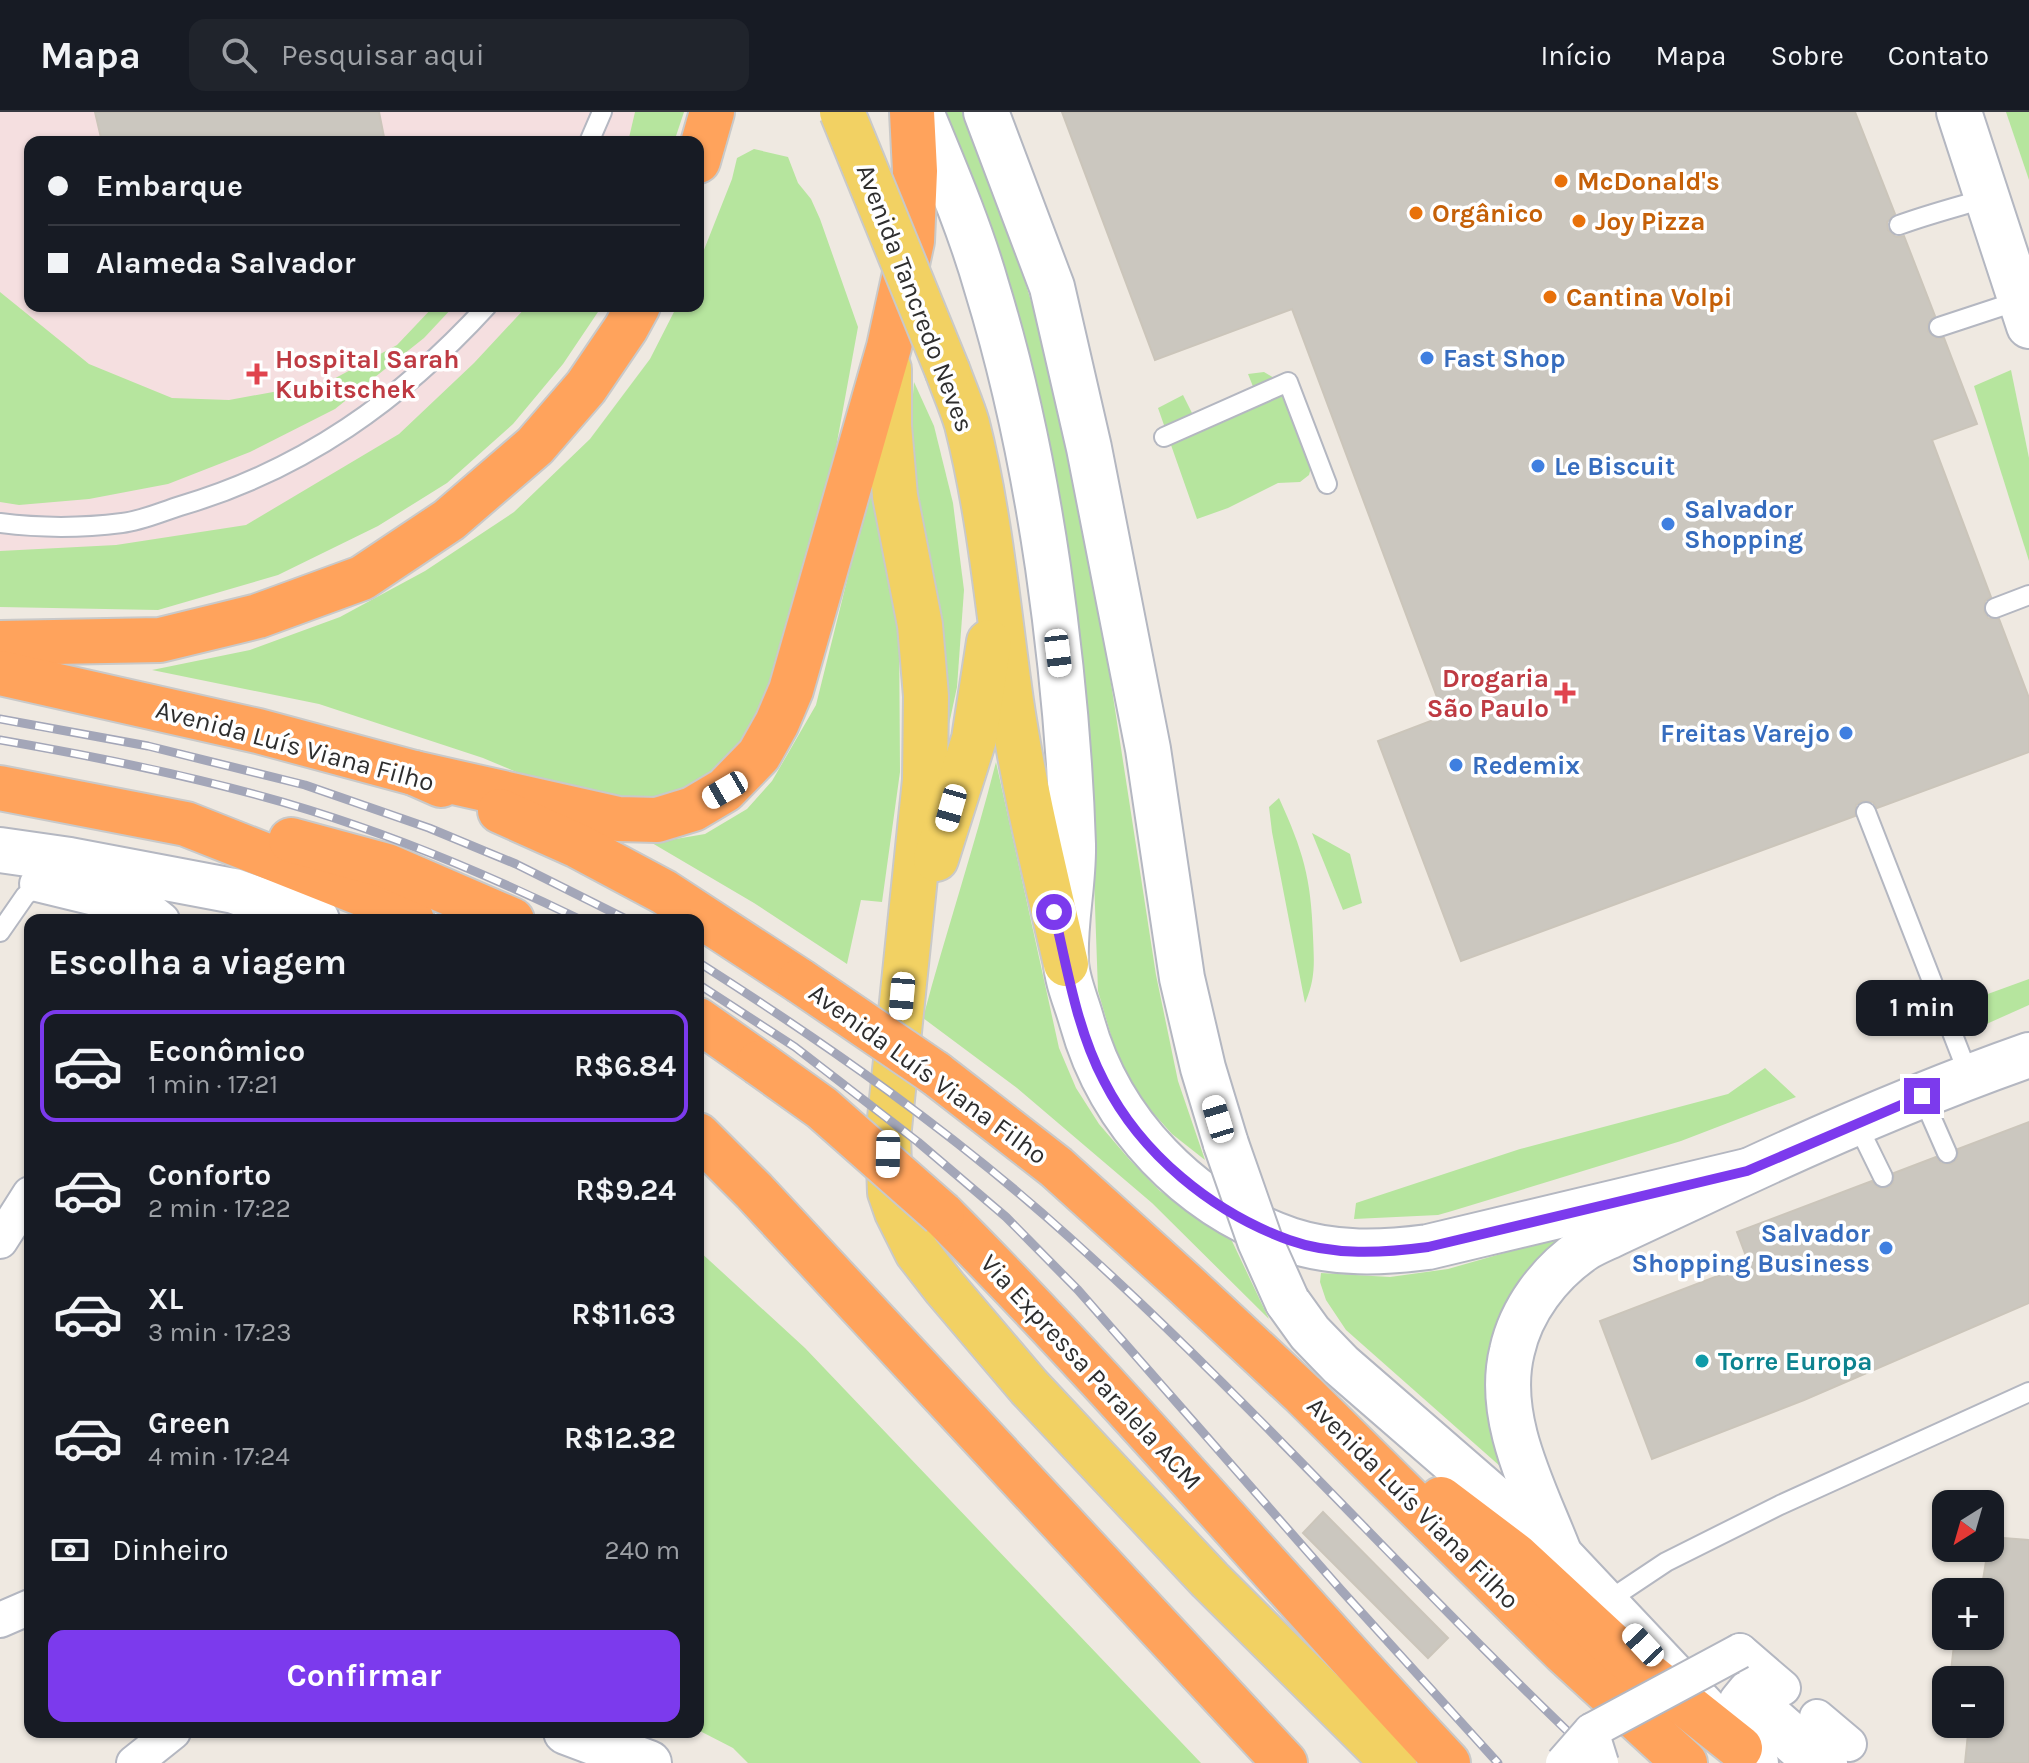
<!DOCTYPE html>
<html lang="pt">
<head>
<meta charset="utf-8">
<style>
	body { margin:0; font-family:Karla,sans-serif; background:#20242c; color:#f1f3f6; height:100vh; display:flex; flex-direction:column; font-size:30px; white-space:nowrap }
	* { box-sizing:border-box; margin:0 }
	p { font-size:26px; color:#9ea1a6 }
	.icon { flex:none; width:44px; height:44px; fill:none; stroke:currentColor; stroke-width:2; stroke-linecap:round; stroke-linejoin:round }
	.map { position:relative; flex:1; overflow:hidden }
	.sheet { position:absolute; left:24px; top:802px; width:680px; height:824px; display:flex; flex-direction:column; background:#171b24; border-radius:16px; box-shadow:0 2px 6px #0004 }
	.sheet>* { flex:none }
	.top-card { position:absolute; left:24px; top:24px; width:680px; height:176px; border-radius:16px; box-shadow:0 2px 6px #0004; display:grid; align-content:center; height:176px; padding:0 24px; background:#171b24 }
	.needle { width:52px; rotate:217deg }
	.buttons { position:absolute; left:1932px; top:1378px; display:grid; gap:16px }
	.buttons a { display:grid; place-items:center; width:72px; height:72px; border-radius:16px; background:#171b24; box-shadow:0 2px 6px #0004; font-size:40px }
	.end { position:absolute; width:36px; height:36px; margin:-18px; border:10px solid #7c3aed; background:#fff; box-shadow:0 0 0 4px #fff }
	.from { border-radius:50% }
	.bubble { position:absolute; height:56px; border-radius:16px; background:#171b24; box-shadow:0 2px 6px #0004; font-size:26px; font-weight:700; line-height:56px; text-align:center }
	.car { position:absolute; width:24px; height:48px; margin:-24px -12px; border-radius:10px; box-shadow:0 0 6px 2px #0007; background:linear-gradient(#fff 24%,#345 0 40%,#fff 0 76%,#345 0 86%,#fff 0) }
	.top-card b { display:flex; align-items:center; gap:28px; height:76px; font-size:30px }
	.top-card b+b { border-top:2px solid #363941 }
	.top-card i { width:20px; height:20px; background:#f1f3f6 }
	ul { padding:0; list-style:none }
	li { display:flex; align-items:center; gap:24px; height:112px; margin:0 16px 12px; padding:0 8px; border:4px solid transparent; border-radius:16px }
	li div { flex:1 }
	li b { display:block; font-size:30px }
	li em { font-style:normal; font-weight:700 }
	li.active { border-color:#7c3aed }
	li>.icon { width:72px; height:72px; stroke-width:1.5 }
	h2 { padding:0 24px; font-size:36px; line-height:96px }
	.pay { display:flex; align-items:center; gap:20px; height:88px; padding:0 24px; font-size:30px }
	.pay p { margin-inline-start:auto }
	.primary-button { display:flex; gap:16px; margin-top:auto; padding:16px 24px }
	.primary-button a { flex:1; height:92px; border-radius:16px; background:#7c3aed; color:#fff; font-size:32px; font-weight:700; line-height:92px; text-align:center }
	header { display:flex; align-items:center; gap:48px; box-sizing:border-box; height:112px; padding:0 40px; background:#171b24; border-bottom:2px solid #363941 }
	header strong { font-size:38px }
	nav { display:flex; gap:44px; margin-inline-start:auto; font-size:28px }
	.search { width:560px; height:72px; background:#20242c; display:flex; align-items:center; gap:20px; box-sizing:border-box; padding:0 28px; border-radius:16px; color:#9ea1a6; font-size:30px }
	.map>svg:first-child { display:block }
</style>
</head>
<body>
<header>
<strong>Mapa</strong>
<div class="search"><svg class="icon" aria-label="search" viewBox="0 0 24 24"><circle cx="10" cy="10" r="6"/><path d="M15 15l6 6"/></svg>Pesquisar aqui</div>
<nav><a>Início</a><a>Mapa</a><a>Sobre</a><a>Contato</a></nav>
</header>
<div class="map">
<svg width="2029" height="1651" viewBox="0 0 2029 1651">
	<rect width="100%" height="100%" fill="#efe9e1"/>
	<polygon fill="#f5dfe0" points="0,0 660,0 654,30 30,30 30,194 573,194 249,450 0,470"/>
	<g fill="#b6e59e">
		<polygon points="635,0 684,0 674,30 628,30"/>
		<polygon points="944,0 967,0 992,65 1043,227 1092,448 1156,863 1178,969 1205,1048 1172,1022 1138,984 1115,937 1098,879 1090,654"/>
		<polygon points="2006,0 2029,0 2029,68"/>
		<polygon points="754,37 788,45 798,71 811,87 820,107 858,215 827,385 783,555 736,645 683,685 624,695 552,675 483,646 319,592 152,558 250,538 340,505 425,459 514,400 590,327 650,247 677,194 698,194 698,153 732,67 737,46"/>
		<polygon points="0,180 89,252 172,286 229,288 328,270 397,233 434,194 454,194 424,226 335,297 250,340 168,372 89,387 19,393 0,390"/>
		<polygon points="527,194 602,194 563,252 513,312 447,371 378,414 278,463 158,498 0,495 0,439 116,433 246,413 399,322 474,251"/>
		<polygon points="2011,258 2029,346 2029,449 1974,274"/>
		<polygon points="1264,260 1279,269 1312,352 1309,363 1300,370 1278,371 1228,396 1197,407 1158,296 1183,283 1193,303 1256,282 1248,262"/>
		<polygon points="914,270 934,314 953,391 964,478 957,575 942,645 915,395 910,319"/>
		<polygon points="870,376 899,514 900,660 882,790 861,788 847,852 754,791 652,731 705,722 747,697 772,669 816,593"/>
		<path d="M 996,650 L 1059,936 L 1076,976 L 1099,1012 L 1129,1047 L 1160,1079 L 1231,1127 L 1269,1207 L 1152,1091 L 1017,976 L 923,906 C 946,820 974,736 996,650 Z"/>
		<path d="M 1279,686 C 1303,739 1311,765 1313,824 C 1314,850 1316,866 1305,891 L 1272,720 L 1269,695 Z"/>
		<polygon points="1312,721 1350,742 1362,791 1343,798"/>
		<polygon points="2029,867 2029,893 1982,914 1974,887"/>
		<polygon points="1765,956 1796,985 1681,1029 1452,1099 1438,1103 1354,1107 1356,1091 1520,1037 1728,982"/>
		<polygon points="1578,1120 1503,1200 1486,1249 1488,1304 1501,1355 1346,1218 1326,1188 1320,1170 1321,1161 1390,1165 1448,1157"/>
		<polygon points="698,1138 805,1236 1201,1651 748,1651 733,1636 698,1618"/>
	</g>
	<g fill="#cbc7bf" stroke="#cbc5ba" stroke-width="2">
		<polygon points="95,0 379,0 385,30 102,30"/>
		<polygon points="1062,0 1855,0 1895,102 1887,110 1888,118 1896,125 1904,124 1935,204 1928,212 1928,219 1936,226 1944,226 1977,312 1932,328 1991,485 1985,489 1984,500 1988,506 1999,507 2029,586 2029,640 1877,696 1873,690 1862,689 1856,693 1855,704 1461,849 1378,629 1444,604 1292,197 1155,248"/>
		<polygon points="2029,1010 2029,1191 1804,1288 1652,1347 1600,1209 1749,1152 1737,1120 1872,1069 1877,1075 1888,1076 1893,1071 1894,1061 1936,1045 1941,1051 1951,1052 1957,1047 1958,1037"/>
		<polygon points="1323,1400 1448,1526 1428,1546 1303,1421"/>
		<polygon points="1990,1425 2029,1428 2029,1651 1965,1651 1969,1612 1990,1612 1990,1568 1950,1568 1955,1524 1990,1524 1990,1480 1981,1480"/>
	</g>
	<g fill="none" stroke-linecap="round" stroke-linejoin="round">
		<defs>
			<g id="lane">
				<polyline points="589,30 602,0"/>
				<path d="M 1899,113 C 1929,102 1957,95 1987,86"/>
				<polyline points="1939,215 2021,188"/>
				<polyline points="1164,325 1288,270 1327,372"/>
				<path d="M 0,411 C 39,416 83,416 122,411 C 141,409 161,400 180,394 C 303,358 401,288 487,194"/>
				<polyline points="1995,496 2029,483"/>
				<polyline points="1866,700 1969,964"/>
				<polyline points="0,820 25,784 44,767"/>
				<polyline points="1922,984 1947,1041"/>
				<polyline points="1857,1012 1883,1065"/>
				<polyline points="1606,1490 1666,1450 1780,1393 2029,1280"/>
			</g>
			<g id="street">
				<polyline points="37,772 152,800 162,808"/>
				<polyline points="0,1129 30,1082"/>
				<polyline points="0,1508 30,1495"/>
				<polyline points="1740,1539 1783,1576"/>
				<polyline points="1817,1605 1849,1632"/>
				<polyline points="134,1651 173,1620"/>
				<polyline points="1810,1651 1737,1588 1746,1577 1830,1651"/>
			</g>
			<g id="secondary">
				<path d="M 921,0 C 945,58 970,116 987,176 C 1015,267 1034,360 1048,455 C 1061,546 1070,639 1073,732 C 1074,771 1064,811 1066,850 C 1067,870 1077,891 1082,910 C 1110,1011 1190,1094 1290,1128 C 1335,1143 1382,1141 1428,1135 L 1747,1059"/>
				<polyline points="986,0 1052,175 1089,336 1148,637 1182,866 1203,956 1226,1032"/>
				<polyline points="1959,0 2029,214"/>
				<polyline points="0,738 70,748 234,779 317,808"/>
				<polyline points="1287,1189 1310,1221 1341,1253 1560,1443 1756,1651"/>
				<path d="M 1560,1443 C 1536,1380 1495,1308 1512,1239 C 1521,1198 1549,1161 1584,1137 C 1593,1131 1606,1126 1616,1121 C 1642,1109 1667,1097 1693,1085 C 1802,1033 1915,983 2029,943"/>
				<polyline points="566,1620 649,1651"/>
			</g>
			<g id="primary">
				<polyline points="889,257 889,314 895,384 920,513 926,584 925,668 888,1026 890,1080 897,1100 917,1140 945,1176 1029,1275 1210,1468 1394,1651"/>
				<path d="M 948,260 C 954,277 962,295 967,312 C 990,403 998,497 1011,589 C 1024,678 1046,765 1066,852"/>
				<polyline points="936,747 974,627 989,530"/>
			</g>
			<g id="highway">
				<polyline points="698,49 712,0"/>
				<polyline points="0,531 160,528 258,504 362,466 449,408 535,334 586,275 626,216 638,194"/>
				<polyline points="0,561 258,619 414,661 441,673"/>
				<polyline points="414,661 618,707 657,708 693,697 725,678 759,643 777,611 791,578 889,235 912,129 915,59 912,0"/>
				<polyline points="0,676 186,712 378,788 412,808"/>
				<polyline points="500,699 578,734 664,780 800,869"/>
				<polyline points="291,728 387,754 512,808"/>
				<polyline points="698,908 759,951"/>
				<polyline points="935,961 1056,1055 1183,1170 1303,1282 1564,1540 1685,1651"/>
				<polyline points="698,1023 754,1079 1285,1651"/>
				<path d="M 942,1102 C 1118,1278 1278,1470 1448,1651"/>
				<polyline points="1441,1387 1515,1443 1623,1543 1740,1636"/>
			</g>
		</defs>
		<use href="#lane" stroke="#b4b7c1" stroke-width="22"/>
		<use href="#street" stroke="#b4b7c1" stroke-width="38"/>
		<use href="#secondary" stroke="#b4b7c1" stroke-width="48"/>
		<use href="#primary" stroke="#c9c9c9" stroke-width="48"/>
		<use href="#highway" stroke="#c9c9c9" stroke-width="48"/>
		<use href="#lane" stroke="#fff" stroke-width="18"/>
		<use href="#street" stroke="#fff" stroke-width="34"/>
		<use href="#secondary" stroke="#fff" stroke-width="44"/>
		<use href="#primary" stroke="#f2d163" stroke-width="44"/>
		<use href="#highway" stroke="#ffa35c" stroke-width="44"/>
		<defs>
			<g id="rail">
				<polyline points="0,607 148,634 305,673 429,716 516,752 628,808"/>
				<path d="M 0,628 C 104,646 209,667 309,698 C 403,727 493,765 581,808"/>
				<path d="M 698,850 C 828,933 954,1021 1069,1125 C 1255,1292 1419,1480 1601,1651"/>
				<polyline points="698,872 795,935 918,1030 1006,1105 1078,1178 1342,1479 1498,1651"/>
			</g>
		</defs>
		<use href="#rail" stroke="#a3a6b8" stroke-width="9"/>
		<use href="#rail" stroke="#fff" stroke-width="6" stroke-dasharray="18" stroke-linecap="butt"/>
		<defs>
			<g id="street-bridge">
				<polyline points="1591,1619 1740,1539"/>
				<polyline points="1563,1651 1591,1619 1601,1651"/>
			</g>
			<polyline id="secondary-bridge" points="1226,1032 1260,1129 1287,1189"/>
			<polyline id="primary-bridge" points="842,0 948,260"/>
			<g id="highway-bridge">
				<polyline points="800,869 935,961"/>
				<polyline points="759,951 822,996 942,1102"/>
			</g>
		</defs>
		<use href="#street-bridge" stroke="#b4b7c1" stroke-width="38" stroke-linecap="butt"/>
		<use href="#secondary-bridge" stroke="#b4b7c1" stroke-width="48" stroke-linecap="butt"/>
		<use href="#primary-bridge" stroke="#c9c9c9" stroke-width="48" stroke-linecap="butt"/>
		<use href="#highway-bridge" stroke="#c9c9c9" stroke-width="48" stroke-linecap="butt"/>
		<use href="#street-bridge" stroke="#fff" stroke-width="34"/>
		<use href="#secondary-bridge" stroke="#fff" stroke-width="44"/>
		<use href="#primary-bridge" stroke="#f2d163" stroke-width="44"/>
		<use href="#highway-bridge" stroke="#ffa35c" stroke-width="44"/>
	</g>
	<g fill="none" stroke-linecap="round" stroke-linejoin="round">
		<path stroke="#7c3aed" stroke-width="10" d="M 1054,800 C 1067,856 1077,918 1104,969 C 1141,1042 1212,1100 1289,1128 C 1333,1144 1383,1141 1428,1135 L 1747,1059 L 1922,984"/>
	</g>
	<g fill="#e8710a" stroke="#fff" stroke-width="3">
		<circle cx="1561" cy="69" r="8"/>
		<circle cx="1416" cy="101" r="8"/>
		<circle cx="1579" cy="109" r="8"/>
		<circle cx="1550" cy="185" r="8"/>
	</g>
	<g fill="#3f7fe0" stroke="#fff" stroke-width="3">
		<circle cx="1427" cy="246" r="8"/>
		<circle cx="1538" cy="354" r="8"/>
		<circle cx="1668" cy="412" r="8"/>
		<circle cx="1846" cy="621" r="8"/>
		<circle cx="1456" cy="653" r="8"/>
		<circle cx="1886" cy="1136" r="8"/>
	</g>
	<g fill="#e0444e" stroke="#fff" stroke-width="3">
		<path d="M253 250h8v8h8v8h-8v8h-8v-8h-8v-8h8z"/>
		<path d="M1561 569h8v8h8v8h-8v8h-8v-8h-8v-8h8z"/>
	</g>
	<circle fill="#0f9aa8" stroke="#fff" stroke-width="3" cx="1702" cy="1249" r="8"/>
	<g text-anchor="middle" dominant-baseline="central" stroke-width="7" stroke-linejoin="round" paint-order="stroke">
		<g font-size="26" font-weight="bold" fill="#c56008" stroke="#fff" text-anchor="start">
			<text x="1577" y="69">McDonald's</text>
			<text x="1432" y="101">Orgânico</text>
			<text x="1595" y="109">Joy Pizza</text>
			<text x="1566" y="185">Cantina Volpi</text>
		</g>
		<g font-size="26" fill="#2e2e2e" stroke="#fff">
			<text transform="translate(915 186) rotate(69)">Avenida Tancredo Neves</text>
			<text transform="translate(295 634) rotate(15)">Avenida Luís Viana Filho</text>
			<text transform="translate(928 962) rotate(36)">Avenida Luís Viana Filho</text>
			<text transform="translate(1091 1260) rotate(47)">Via Expressa Paralela ACM</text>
			<text transform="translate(1413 1391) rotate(45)">Avenida Luís Viana Filho</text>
		</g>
		<g font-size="26" font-weight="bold" fill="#366cbe" stroke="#fff" text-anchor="start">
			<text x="1443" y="246">Fast Shop</text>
			<text x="1554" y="354">Le Biscuit</text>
			<text x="1684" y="397">Salvador<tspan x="1684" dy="30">Shopping</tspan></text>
			<text x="1830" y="621" text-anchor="end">Freitas Varejo</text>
			<text x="1472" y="653">Redemix</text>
			<text x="1870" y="1121" text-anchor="end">Salvador<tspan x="1870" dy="30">Shopping Business</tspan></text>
		</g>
		<g font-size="26" font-weight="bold" fill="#be3a42" stroke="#fff" text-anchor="start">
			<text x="275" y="247">Hospital Sarah<tspan x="275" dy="30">Kubitschek</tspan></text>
			<text x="1549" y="566" text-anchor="end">Drogaria<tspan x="1549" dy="30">São Paulo</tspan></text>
		</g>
		<g font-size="26" font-weight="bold" fill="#0d838f" stroke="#fff" text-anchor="start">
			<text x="1718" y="1249">Torre Europa</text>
		</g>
	</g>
</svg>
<div class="buttons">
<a><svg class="needle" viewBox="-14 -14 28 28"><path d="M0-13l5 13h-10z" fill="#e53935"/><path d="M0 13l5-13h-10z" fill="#9ea1a6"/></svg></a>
<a>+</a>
<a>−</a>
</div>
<i class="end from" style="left:1054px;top:800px"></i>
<i class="end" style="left:1922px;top:984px"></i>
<div class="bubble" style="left:1856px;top:868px;width:132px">1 min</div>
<i class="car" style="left:1058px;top:541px;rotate:173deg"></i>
<i class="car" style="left:725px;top:678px;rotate:240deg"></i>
<i class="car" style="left:951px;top:696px;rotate:196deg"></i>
<i class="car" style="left:902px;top:884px;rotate:185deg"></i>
<i class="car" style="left:1218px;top:1007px;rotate:343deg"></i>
<i class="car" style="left:888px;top:1042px;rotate:181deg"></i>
<i class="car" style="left:1643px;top:1533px;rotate:317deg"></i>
<div class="top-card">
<b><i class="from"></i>Embarque</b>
<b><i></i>Alameda Salvador</b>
</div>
<section class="sheet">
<h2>Escolha a viagem</h2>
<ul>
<li class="active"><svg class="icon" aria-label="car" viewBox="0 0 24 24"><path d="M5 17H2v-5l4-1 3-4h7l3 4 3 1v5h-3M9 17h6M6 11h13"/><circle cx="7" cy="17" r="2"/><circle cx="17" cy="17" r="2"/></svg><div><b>Econômico</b><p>1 min · 17:21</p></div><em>R$6.84</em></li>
<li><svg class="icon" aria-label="car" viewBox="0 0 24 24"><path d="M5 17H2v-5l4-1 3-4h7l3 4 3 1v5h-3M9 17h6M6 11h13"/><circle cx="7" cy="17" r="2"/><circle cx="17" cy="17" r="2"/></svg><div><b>Conforto</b><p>2 min · 17:22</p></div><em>R$9.24</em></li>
<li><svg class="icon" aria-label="car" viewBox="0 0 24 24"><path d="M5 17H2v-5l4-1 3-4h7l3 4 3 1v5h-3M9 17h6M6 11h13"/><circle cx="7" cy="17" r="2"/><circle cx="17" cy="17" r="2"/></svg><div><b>XL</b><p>3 min · 17:23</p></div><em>R$11.63</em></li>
<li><svg class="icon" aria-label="car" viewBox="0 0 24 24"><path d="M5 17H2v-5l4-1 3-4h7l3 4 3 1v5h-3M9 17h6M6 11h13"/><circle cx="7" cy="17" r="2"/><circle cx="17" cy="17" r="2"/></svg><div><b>Green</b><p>4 min · 17:24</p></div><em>R$12.32</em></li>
</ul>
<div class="pay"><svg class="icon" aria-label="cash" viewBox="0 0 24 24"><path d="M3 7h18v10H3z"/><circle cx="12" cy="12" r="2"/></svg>Dinheiro<p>240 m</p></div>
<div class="primary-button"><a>Confirmar</a></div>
</section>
</div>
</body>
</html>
